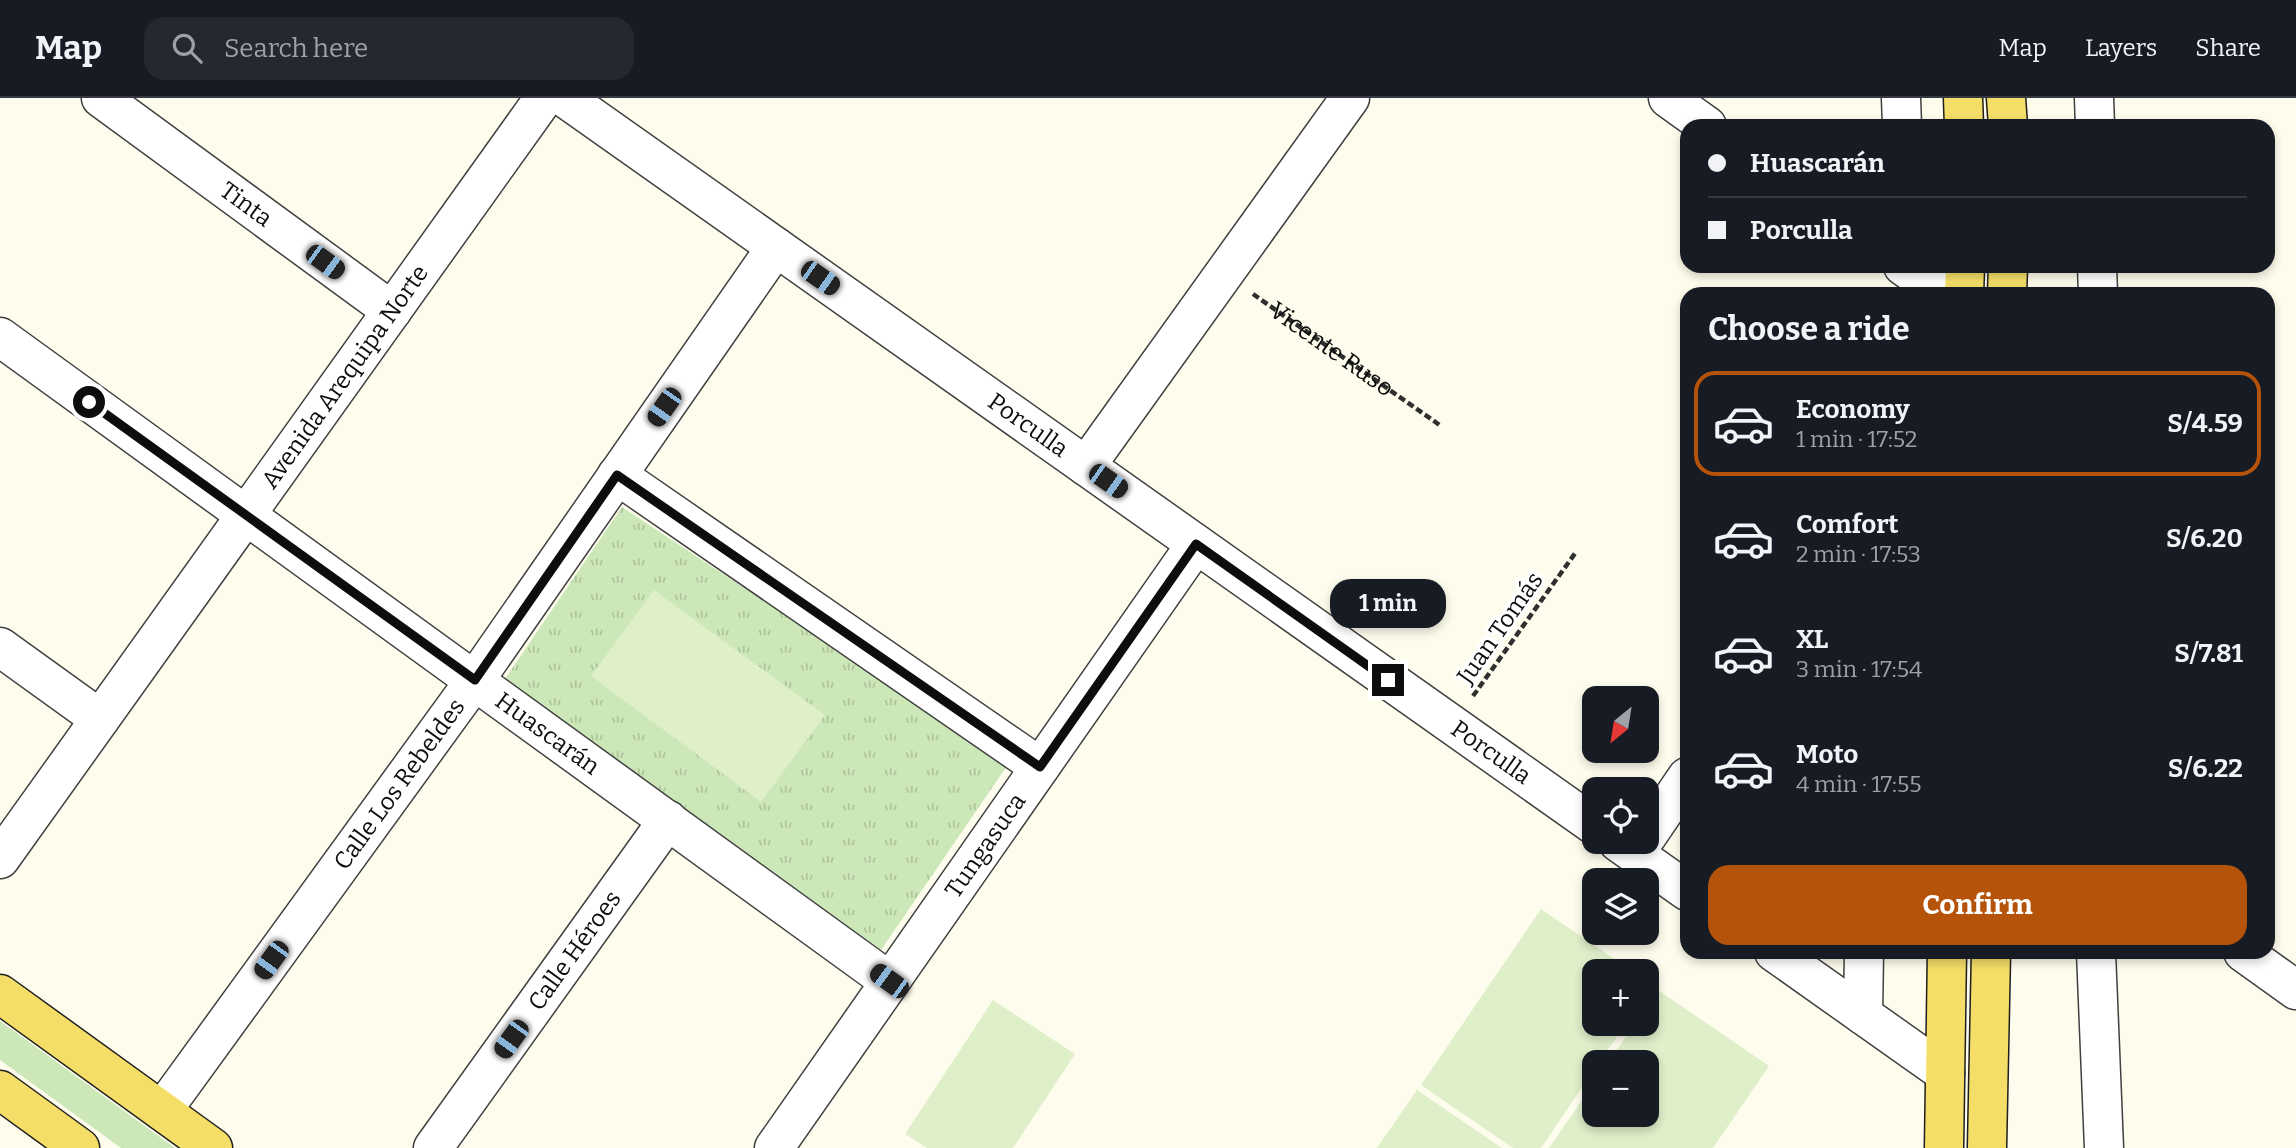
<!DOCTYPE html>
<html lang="en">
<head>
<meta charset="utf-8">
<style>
	body { margin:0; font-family:Bitter,serif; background:#242831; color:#f1f3f6; height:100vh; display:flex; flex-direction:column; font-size:26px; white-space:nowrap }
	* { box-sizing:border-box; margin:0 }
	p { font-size:23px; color:#9ea1a6 }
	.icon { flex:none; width:38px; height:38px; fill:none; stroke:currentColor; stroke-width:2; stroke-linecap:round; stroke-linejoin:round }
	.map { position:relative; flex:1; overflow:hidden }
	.drawer { position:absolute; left:1680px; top:189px; width:595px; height:672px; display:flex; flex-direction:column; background:#171b24; border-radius:21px; box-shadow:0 4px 10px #0003 }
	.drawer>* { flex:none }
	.banner { position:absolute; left:1680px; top:21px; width:595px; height:154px; border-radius:21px; box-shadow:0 4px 10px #0003; display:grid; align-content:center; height:154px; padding:0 28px; background:#171b24 }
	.needle { width:46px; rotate:210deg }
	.fabs { position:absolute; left:1582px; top:588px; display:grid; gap:14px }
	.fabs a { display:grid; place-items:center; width:77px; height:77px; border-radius:14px; background:#171b24; box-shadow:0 4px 10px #0003; font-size:35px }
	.end { position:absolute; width:32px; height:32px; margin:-16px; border:9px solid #0d0d0d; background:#fff; box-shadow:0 0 0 4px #fff }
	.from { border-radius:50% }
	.bubble { position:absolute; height:49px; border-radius:21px; background:#171b24; box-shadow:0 4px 10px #0003; font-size:23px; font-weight:700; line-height:49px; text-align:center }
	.car { position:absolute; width:21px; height:42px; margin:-21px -10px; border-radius:9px; box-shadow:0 0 5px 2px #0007; background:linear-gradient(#222 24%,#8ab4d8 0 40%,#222 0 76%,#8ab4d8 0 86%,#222 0) }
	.banner b { display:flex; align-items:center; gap:24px; height:66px; font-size:26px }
	.banner b+b { border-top:2px solid #363941 }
	.banner i { width:18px; height:18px; background:#f1f3f6 }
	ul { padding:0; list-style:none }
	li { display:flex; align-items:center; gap:21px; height:105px; margin:0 14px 10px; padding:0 14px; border:4px solid transparent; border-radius:21px }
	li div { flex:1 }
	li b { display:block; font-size:26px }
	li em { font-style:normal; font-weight:700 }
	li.current { border-color:#b45309 }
	li>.icon { width:63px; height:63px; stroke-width:1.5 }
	h2 { padding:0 28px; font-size:32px; line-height:84px }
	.primary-button { display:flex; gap:14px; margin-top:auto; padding:14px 28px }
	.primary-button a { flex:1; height:80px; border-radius:21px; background:#b45309; color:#fff; font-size:28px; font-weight:700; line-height:80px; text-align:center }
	header { display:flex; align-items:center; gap:42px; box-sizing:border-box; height:98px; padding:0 35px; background:#171b24; border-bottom:2px solid #363941 }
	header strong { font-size:33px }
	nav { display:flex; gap:38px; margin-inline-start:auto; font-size:24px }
	.search { width:490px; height:63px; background:#242831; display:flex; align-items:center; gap:18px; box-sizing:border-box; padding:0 24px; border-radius:21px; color:#9ea1a6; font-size:26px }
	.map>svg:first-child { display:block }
</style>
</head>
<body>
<header>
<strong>Map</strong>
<div class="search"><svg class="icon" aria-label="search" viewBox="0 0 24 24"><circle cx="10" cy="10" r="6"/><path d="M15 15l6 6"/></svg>Search here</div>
<nav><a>Map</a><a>Layers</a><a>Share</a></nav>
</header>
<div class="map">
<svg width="2296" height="1050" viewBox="0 0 2296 1050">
	<defs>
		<pattern id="park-tufts" width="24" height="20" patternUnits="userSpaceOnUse" patternTransform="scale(1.75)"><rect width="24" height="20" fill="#cce7b8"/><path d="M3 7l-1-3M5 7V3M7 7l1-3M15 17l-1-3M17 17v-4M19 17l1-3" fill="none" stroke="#aec59d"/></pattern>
	</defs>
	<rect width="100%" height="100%" fill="#fefded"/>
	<polygon fill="#cce7b8" points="0,923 175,1050 121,1050 0,962"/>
	<polygon fill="url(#park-tufts)" points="622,409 1009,665 881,852 505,581"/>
	<g fill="#dfefc9">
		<polygon points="654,492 825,617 761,704 591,578"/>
		<polygon points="1541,811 1632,873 1594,873 1594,926 1626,926 1599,964 1594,964 1594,972 1541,1050 1513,1050 1421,987"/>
		<polygon points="1658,892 1769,968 1713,1050 1549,1050 1594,985 1594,1017 1647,1017 1647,964 1608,964 1635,926 1647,926 1647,909"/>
		<polygon points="993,902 1075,956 1013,1050 927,1050 905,1036"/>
		<polygon points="1417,992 1502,1050 1377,1050"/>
	</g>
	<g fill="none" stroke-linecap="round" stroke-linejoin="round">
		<defs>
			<g id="minor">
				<path id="s2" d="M 101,0 L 392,213"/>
				<path id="s3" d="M 565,0 L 1594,727"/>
				<polyline points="1668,0 1707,28"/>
				<polyline points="1901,0 1902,28"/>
				<polyline points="2094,0 2095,28"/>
				<polyline points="1903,168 1943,196"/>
				<polyline points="2097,168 2098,196"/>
				<path id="s4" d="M 0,239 L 889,883"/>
				<polyline points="1086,368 1350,0"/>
				<polyline points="617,377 1040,669"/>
				<polyline points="0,549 100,621"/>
				<polyline points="1647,738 1687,679"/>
				<polyline points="1618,744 1687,793"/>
				<path id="s5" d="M 0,761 L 544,0"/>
				<polyline points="1774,854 1945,975"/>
				<polyline points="2096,854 2104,1050"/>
				<polyline points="2243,854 2296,892"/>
				<polyline points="1863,917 1864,854"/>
				<path id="s6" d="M 162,1013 L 475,582 L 776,149"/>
				<path id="s7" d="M 433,1050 L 668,722"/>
				<path id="s8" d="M 774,1050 L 1196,446"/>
			</g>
			<g id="major">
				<polyline points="1963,0 1964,28"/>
				<polyline points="2006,0 2008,28"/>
				<polyline points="1964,196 1965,168"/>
				<polyline points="2007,196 2008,168"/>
				<polyline points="0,896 213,1050"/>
				<polyline points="0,992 80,1050"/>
				<polyline points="1944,1050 1947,854"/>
				<polyline points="1987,1050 1991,854"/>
			</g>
		</defs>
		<use href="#minor" stroke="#404040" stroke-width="41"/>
		<use href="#major" stroke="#1e1e1e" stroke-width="41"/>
		<g stroke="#2f2f2f" stroke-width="4.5" stroke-dasharray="7 3.5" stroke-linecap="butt">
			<path id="s1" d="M 1253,196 L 1441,328"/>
			<polyline points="1473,598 1576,454"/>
		</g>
		<use href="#minor" stroke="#fff" stroke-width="38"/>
		<use href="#major" stroke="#f4de67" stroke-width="38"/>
	</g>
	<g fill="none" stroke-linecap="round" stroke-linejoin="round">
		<polyline stroke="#0d0d0d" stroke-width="9" points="89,304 475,582 617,377 1040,669 1196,446 1388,582"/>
	</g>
	<g text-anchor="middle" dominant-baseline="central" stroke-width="7" stroke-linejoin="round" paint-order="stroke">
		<g font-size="24" fill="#0d0d0d" stroke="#fff">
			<text stroke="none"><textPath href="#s2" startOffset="180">Tinta</textPath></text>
			<text stroke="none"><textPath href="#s1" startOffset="96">Vicente Ruso</textPath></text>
			<text stroke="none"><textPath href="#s5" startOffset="593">Avenida Arequipa Norte</textPath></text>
			<text stroke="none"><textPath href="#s3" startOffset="567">Porculla</textPath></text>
			<text transform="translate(1500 530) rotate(-55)">Juan Tomás</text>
			<text stroke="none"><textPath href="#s4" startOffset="676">Huascarán</textPath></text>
			<text stroke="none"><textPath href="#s3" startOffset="1134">Porculla</textPath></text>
			<text stroke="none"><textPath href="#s6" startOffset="404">Calle Los Rebeldes</textPath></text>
			<text stroke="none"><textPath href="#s8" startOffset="369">Tungasuca</textPath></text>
			<text stroke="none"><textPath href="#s7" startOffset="243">Calle Héroes</textPath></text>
		</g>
	</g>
</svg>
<div class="fabs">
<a><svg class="needle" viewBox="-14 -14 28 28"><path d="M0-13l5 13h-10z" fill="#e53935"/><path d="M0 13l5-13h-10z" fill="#9ea1a6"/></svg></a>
<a><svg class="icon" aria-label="locate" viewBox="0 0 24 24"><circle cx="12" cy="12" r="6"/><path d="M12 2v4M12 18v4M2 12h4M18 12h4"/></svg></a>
<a><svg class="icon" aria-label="layers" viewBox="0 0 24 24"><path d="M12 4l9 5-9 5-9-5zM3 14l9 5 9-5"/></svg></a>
<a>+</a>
<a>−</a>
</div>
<i class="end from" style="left:89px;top:304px"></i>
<i class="end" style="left:1388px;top:582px"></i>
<div class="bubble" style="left:1330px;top:481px;width:116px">1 min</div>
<i class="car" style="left:325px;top:164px;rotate:126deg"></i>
<i class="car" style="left:820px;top:180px;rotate:125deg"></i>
<i class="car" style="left:664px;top:309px;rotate:215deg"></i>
<i class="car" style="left:1108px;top:383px;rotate:125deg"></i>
<i class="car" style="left:271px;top:862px;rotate:216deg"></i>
<i class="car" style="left:889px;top:883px;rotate:306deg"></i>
<i class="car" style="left:511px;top:941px;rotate:216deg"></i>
<div class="banner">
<b><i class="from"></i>Huascarán</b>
<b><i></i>Porculla</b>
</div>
<section class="drawer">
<h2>Choose a ride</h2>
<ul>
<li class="current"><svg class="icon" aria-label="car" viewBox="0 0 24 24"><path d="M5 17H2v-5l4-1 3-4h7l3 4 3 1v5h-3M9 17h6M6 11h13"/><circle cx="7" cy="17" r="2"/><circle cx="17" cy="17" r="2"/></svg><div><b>Economy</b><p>1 min · 17:52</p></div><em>S/4.59</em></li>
<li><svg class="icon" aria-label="car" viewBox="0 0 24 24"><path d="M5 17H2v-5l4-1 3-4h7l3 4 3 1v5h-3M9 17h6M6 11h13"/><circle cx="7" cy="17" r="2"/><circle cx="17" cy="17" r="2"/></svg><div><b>Comfort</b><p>2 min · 17:53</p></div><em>S/6.20</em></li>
<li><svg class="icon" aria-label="car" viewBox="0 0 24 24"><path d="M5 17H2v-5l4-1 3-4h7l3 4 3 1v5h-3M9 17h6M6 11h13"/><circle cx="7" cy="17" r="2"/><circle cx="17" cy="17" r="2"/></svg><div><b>XL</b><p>3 min · 17:54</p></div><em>S/7.81</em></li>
<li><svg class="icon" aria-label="car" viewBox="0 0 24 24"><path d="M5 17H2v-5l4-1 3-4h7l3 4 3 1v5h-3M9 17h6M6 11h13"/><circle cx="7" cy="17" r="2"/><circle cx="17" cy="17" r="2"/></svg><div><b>Moto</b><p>4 min · 17:55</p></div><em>S/6.22</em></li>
</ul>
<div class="primary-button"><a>Confirm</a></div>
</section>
</div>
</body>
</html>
